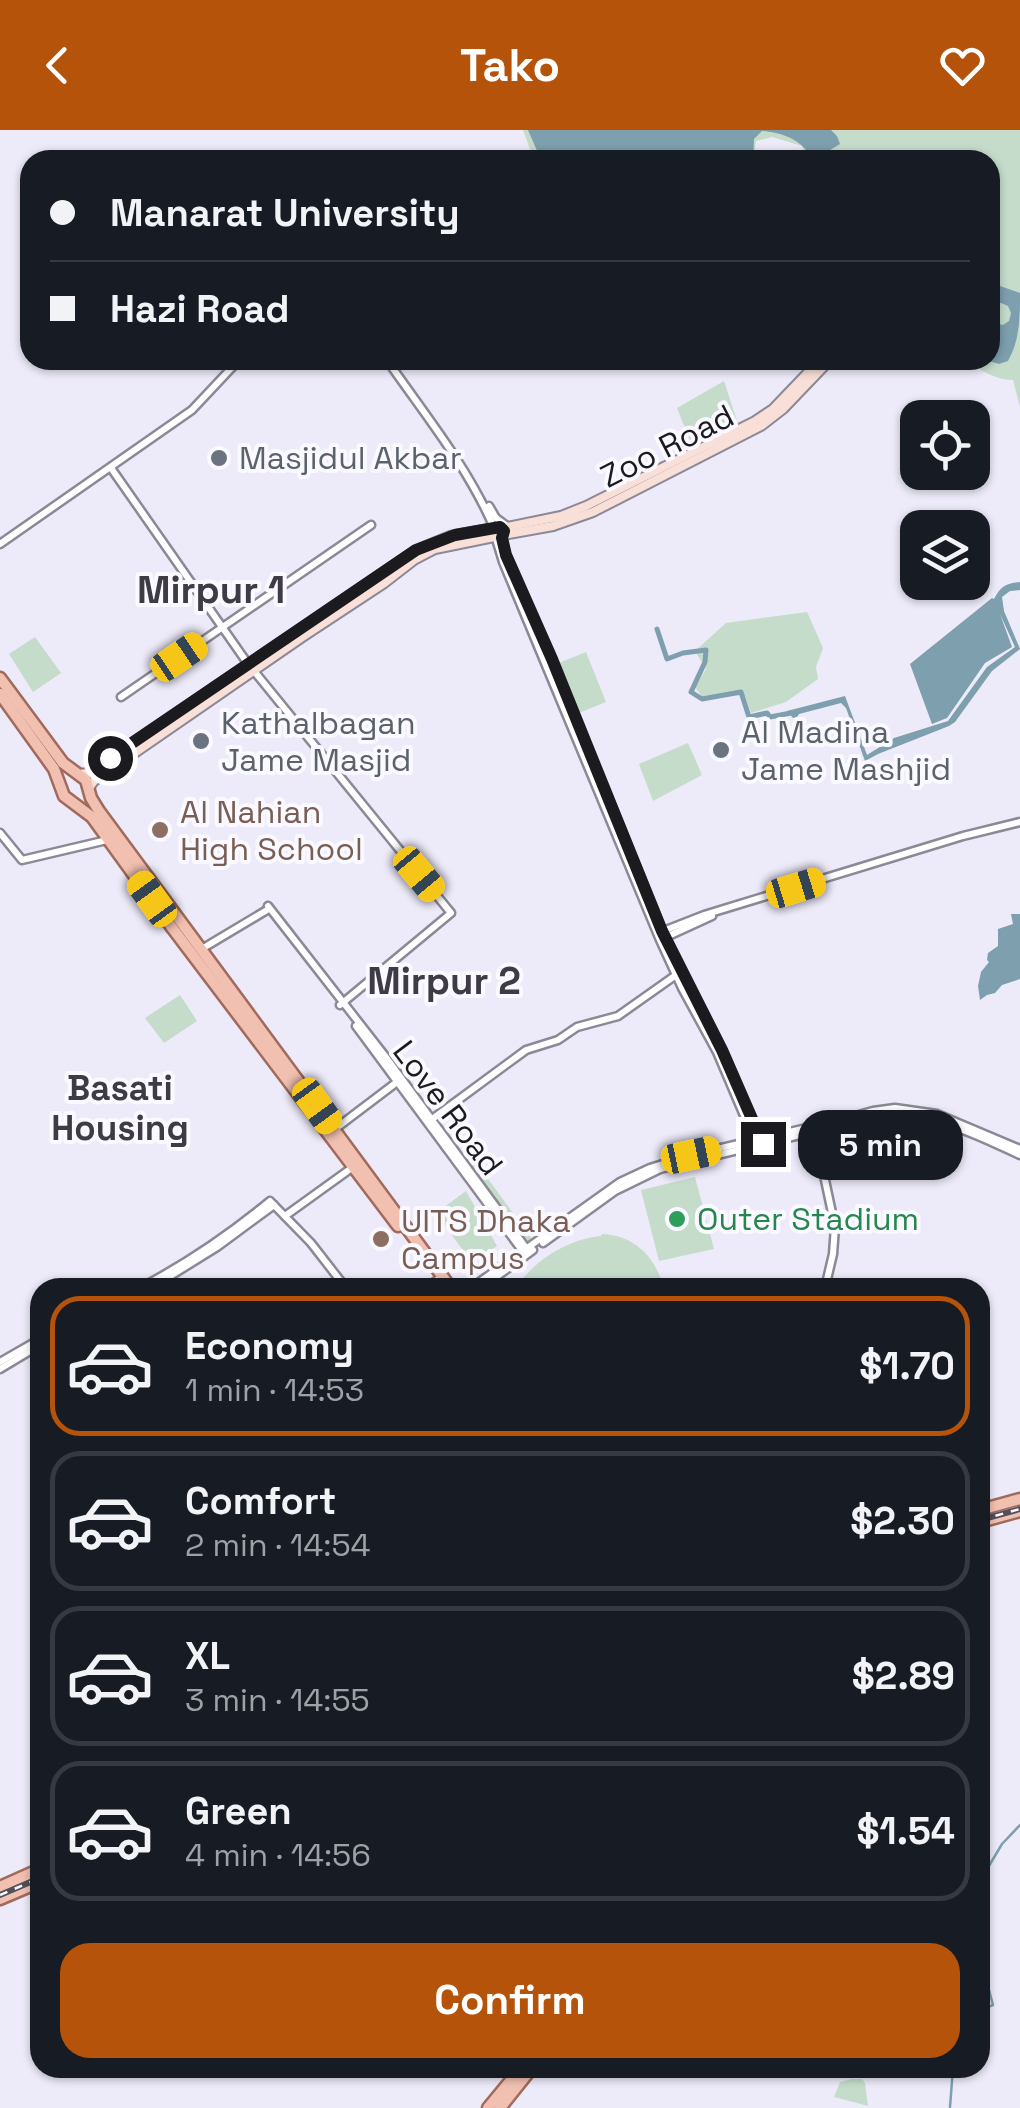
<!DOCTYPE html>
<html lang="en">
<head>
<meta charset="utf-8">
<style>
	body { margin:0; font-family:"Space Grotesk",sans-serif; background:#20242c; color:#f1f3f6; height:100vh; display:flex; flex-direction:column; font-size:38px; white-space:nowrap }
	* { box-sizing:border-box; margin:0 }
	p { font-size:32px; color:#9ea1a6 }
	.icon { flex:none; width:55px; height:55px; fill:none; stroke:currentColor; stroke-width:2; stroke-linecap:round; stroke-linejoin:round }
	.map { position:relative; flex:1; overflow:hidden }
	.details { position:absolute; left:30px; top:1148px; width:960px; height:800px; display:flex; flex-direction:column; background:#171b24; border-radius:30px; box-shadow:0 2px 8px #0004 }
	.details>* { flex:none }
	.guide { position:absolute; left:20px; top:20px; width:980px; height:220px; border-radius:30px; box-shadow:0 2px 8px #0004; display:grid; align-content:center; height:220px; padding:0 30px; background:#171b24 }
	.tools { position:absolute; left:900px; top:270px; display:grid; gap:20px }
	.tools a { display:grid; place-items:center; width:90px; height:90px; border-radius:20px; background:#171b24; box-shadow:0 2px 8px #0004; font-size:50px }
	.end { position:absolute; width:45px; height:45px; margin:-22px; border:12px solid #1b1a1f; background:#fff; box-shadow:0 0 0 5px #fff }
	.from { border-radius:50% }
	.bubble { position:absolute; height:70px; border-radius:30px; background:#171b24; box-shadow:0 2px 8px #0004; font-size:32px; font-weight:700; line-height:70px; text-align:center }
	.car { position:absolute; width:30px; height:60px; margin:-30px -15px; border-radius:12px; box-shadow:0 0 8px 2px #0007; background:linear-gradient(#f5c518 24%,#345 0 40%,#f5c518 0 76%,#345 0 86%,#f5c518 0) }
	.guide b { display:flex; align-items:center; gap:35px; height:95px; font-size:38px }
	.guide b+b { border-top:2px solid #363941 }
	.guide i { width:25px; height:25px; background:#f1f3f6 }
	ul { padding:18px 0 0; list-style:none }
	li { display:flex; align-items:center; gap:30px; height:140px; margin:0 20px 15px; padding:0 10px; border:5px solid #363941; border-radius:30px }
	li div { flex:1 }
	li b { display:block; font-size:38px }
	li em { font-style:normal; font-weight:700 }
	li.on { border-color:#b45309 }
	li>.icon { width:90px; height:90px; stroke-width:1.5 }
	.action { display:flex; gap:20px; margin-top:auto; padding:20px 30px }
	.action a { flex:1; height:115px; border-radius:30px; background:#b45309; color:#fff; font-size:40px; font-weight:700; line-height:115px; text-align:center }
	header { display:flex; justify-content:space-between; align-items:center; height:130px; padding:0 30px; background:#b45309; color:#fff; font-size:45px; font-weight:700 }
	.map>svg:first-child { display:block }
</style>
</head>
<body>
<header><svg class="icon" aria-label="back" viewBox="0 0 24 24"><path d="M15 5l-7 7 7 7"/></svg>Tako<svg class="icon" aria-label="heart" viewBox="0 0 24 24"><path d="M12 20l-8-8c-3-5 5-10 8-4 3-6 11-1 8 4z"/></svg></header>
<div class="map">
<svg width="1020" height="1978" viewBox="0 0 1020 1978">
	<rect width="100%" height="100%" fill="#edeaf9"/>
	<g fill="#c5dccb">
		<path d="M 523,0 L 1020,0 L 1020,277 L 1013,250 C 995,250 980,240 966,230 L 990,230 L 990,30 L 806,30 L 802,16 L 772,7 L 756,11 L 753,30 L 720,30 L 719,27 L 709,24 L 703,30 L 534,30 Z"/>
		<polygon points="724,251 738,294 693,318 677,278"/>
		<polygon points="807,482 823,518 816,537 818,549 786,572 751,583 745,566 723,564 703,568 695,557 706,539 695,521 726,493"/>
		<polygon points="35,507 61,543 33,562 9,524"/>
		<polygon points="586,522 606,572 574,585 554,535"/>
		<polygon points="688,613 702,645 653,671 639,634"/>
		<polygon points="180,865 197,891 164,913 145,888"/>
		<polygon points="475,1031 532,1109 527,1113 468,1035"/>
		<polygon points="695,1047 714,1119 659,1131 641,1060"/>
		<polygon points="466,1061 497,1116 472,1133 436,1083"/>
		<path d="M 602,1104 C 634,1105 656,1127 663,1157 L 514,1157 L 517,1151 C 524,1149 526,1144 534,1137 C 551,1121 577,1108 601,1106 Z"/>
		<polygon points="852,1949 862,1949 865,1953 868,1976 834,1967 840,1952"/>
	</g>
	<g fill="#7d9fae">
		<path d="M 528,0 L 831,0 L 837,6 L 840,14 L 830,20 L 809,24 C 800,9 780,2 762,1 L 754,9 L 753,30 L 720,30 L 719,27 L 709,24 L 703,30 L 541,30 Z"/>
		<path d="M 997,155 L 1020,163 C 1020,186 1020,210 1008,231 L 999,234 L 986,230 L 990,230 L 990,188 L 995,193 L 1003,195 L 1009,191 L 1011,183 L 1008,176 L 1001,173 L 994,175 L 990,180 L 990,156 Z"/>
		<path d="M 1020,452 L 1020,460 L 1010,461 L 1002,467 L 1004,481 L 1020,519 L 992,541 L 955,592 L 949,596 L 878,624 L 865,631 L 846,578 L 841,573 L 799,584 L 797,587 L 793,588 L 787,581 L 845,566 L 867,625 L 894,608 L 948,591 L 987,537 L 1015,517 L 1000,484 L 1012,517 L 985,533 L 947,588 L 932,594 L 910,534 L 992,468 L 994,469 C 1000,457 1006,453 1020,452 Z"/>
		<polygon points="1011,784 1020,784 1020,849 1002,855 995,863 987,865 980,870 978,856 981,842 989,832 987,830 988,823 998,816 998,799 1013,794"/>
	</g>
	<g fill="none" stroke-linecap="round" stroke-linejoin="round">
		<g stroke="#7d9fae" stroke-width="2.5">
			<polyline points="980,1751 1002,1714 1020,1695"/>
			<polyline points="980,1880 993,1875 980,1826"/>
			<polyline points="950,1977 953,1938"/>
		</g>
		<polyline stroke="#7d9fae" stroke-width="5" points="657,499 667,529 683,523 706,520 705,532 691,562 702,569 741,562 749,587 767,583 770,587 791,583"/>
		<defs>
			<g id="tertiary">
				<path d="M 387,230 C 425,285 468,337 494,398"/>
				<polyline points="111,338 248,534"/>
				<polyline points="489,376 496,388 507,396"/>
				<polyline points="502,407 506,425 554,535 665,807 722,920 763,1014"/>
				<polyline points="496,409 503,432 660,810 682,858 717,922 757,1016"/>
				<polyline points="0,414 192,280 239,230"/>
				<polyline points="254,541 451,783 340,875"/>
				<polyline points="121,567 371,395"/>
				<polyline points="0,703 22,730 107,710"/>
				<polyline points="268,776 385,926 529,1122"/>
				<polyline points="658,803 704,785 963,706 1020,692"/>
				<polyline points="664,808 712,786"/>
				<polyline points="200,820 267,780"/>
				<polyline points="356,896 524,1123"/>
				<polyline points="431,990 526,920 558,910 577,897 618,886 676,845"/>
				<polyline points="335,999 397,952"/>
				<polyline points="815,1003 835,1097 833,1124 825,1158"/>
				<polyline points="285,1086 353,1037"/>
				<path d="M 543,1113 L 615,1061 L 660,1039 L 866,989 C 925,979 968,1001 1020,1025"/>
				<path d="M 140,1158 C 186,1134 230,1104 270,1071 L 311,1113 L 346,1158"/>
				<polyline points="151,1158 217,1117 274,1075"/>
				<polyline points="427,1158 437,1150"/>
				<polyline points="471,1158 620,1052 650,1038 691,1025 841,990 873,981 895,978 937,984 1020,1019"/>
				<polyline points="481,1158 533,1120"/>
				<polyline points="0,1232 40,1209"/>
				<polyline points="0,1239 40,1215"/>
			</g>
			<g id="secondary">
				<polyline points="502,398 561,386 586,376 755,291 773,279 820,230"/>
				<polyline points="504,405 553,396 593,382 761,296 783,279 830,230"/>
				<polyline points="79,644 88,643 416,420 450,406 494,398"/>
				<polyline points="89,658 94,651 301,508 383,454 414,430 435,419 494,407"/>
			</g>
			<g id="primary">
				<polyline points="0,548 63,633 86,650 91,668 99,681 451,1158"/>
				<polyline points="0,564 54,639 64,666 92,687 173,799 398,1096"/>
				<polyline points="980,1380 1020,1369"/>
				<polyline points="980,1392 1020,1381"/>
				<polyline points="0,1757 40,1739"/>
				<polyline points="0,1769 40,1752"/>
				<polyline points="488,1978 521,1938"/>
				<polyline points="500,1978 532,1938"/>
			</g>
		</defs>
		<use href="#tertiary" stroke="#8c8896" stroke-width="11"/>
		<use href="#secondary" stroke="#8c8896" stroke-width="12"/>
		<use href="#primary" stroke="#a06b5c" stroke-width="15"/>
		<use href="#tertiary" stroke="#fff" stroke-width="6"/>
		<use href="#secondary" stroke="#f8e0d8" stroke-width="8"/>
		<use href="#primary" stroke="#f1c0b1" stroke-width="10"/>
		<defs>
			<g id="rail">
				<polyline points="980,1390 1020,1379"/>
				<polyline points="0,1765 40,1748"/>
			</g>
		</defs>
		<use href="#rail" stroke="#525058" stroke-width="6"/>
		<use href="#rail" stroke="#faf9ff" stroke-width="2.5" stroke-dasharray="8" stroke-linecap="butt"/>
	</g>
	<g fill="none" stroke-linecap="round" stroke-linejoin="round">
		<polyline stroke="#1b1a1f" stroke-width="12" points="110,628 416,420 455,405 500,397 504,401 502,408 506,425 552,529 662,801 722,920 763,1014"/>
	</g>
	<g fill="#6b7280" stroke="#faf9ff" stroke-width="4">
		<circle cx="219" cy="328" r="10"/>
		<circle cx="201" cy="611" r="10"/>
		<circle cx="721" cy="620" r="10"/>
	</g>
	<g fill="#8d6e63" stroke="#faf9ff" stroke-width="4">
		<circle cx="160" cy="700" r="10"/>
		<circle cx="381" cy="1109" r="10"/>
	</g>
	<circle fill="#2e9e5b" stroke="#faf9ff" stroke-width="4" cx="677" cy="1089" r="10"/>
	<g text-anchor="middle" dominant-baseline="central" stroke-width="8" stroke-linejoin="round" paint-order="stroke">
		<g font-size="32" fill="#1b1a1f" stroke="#faf9ff">
			<text transform="translate(667 316) rotate(-27)">Zoo Road</text>
			<text transform="translate(448 978) rotate(53)">Love Road</text>
		</g>
		<g font-size="32" fill="#5b616d" stroke="#faf9ff" text-anchor="start">
			<text x="239" y="328">Masjidul Akbar</text>
			<text x="221" y="593">Kathalbagan<tspan x="221" dy="37">Jame Masjid</tspan></text>
			<text x="741" y="602">Al Madina<tspan x="741" dy="37">Jame Mashjid</tspan></text>
		</g>
		<g font-size="32" fill="#785e54" stroke="#faf9ff" text-anchor="start">
			<text x="180" y="682">Al Nahian<tspan x="180" dy="37">High School</tspan></text>
			<text x="401" y="1091">UITS Dhaka<tspan x="401" dy="37">Campus</tspan></text>
		</g>
		<g font-size="32" fill="#27864d" stroke="#faf9ff" text-anchor="start">
			<text x="697" y="1089">Outer Stadium</text>
		</g>
		<g font-size="35" font-weight="bold" fill="#3e3b47" stroke="#faf9ff">
			<text x="120" y="958">Basati<tspan x="120" dy="40">Housing</tspan></text>
		</g>
		<g font-size="38" font-weight="bold" fill="#3e3b47" stroke="#faf9ff">
			<text x="211" y="460">Mirpur 1</text>
			<text x="444" y="851">Mirpur 2</text>
		</g>
	</g>
</svg>
<div class="tools">
<a><svg class="icon" aria-label="locate" viewBox="0 0 24 24"><circle cx="12" cy="12" r="6"/><path d="M12 2v4M12 18v4M2 12h4M18 12h4"/></svg></a>
<a><svg class="icon" aria-label="layers" viewBox="0 0 24 24"><path d="M12 4l9 5-9 5-9-5zM3 14l9 5 9-5"/></svg></a>
</div>
<i class="end from" style="left:110px;top:628px"></i>
<i class="end" style="left:763px;top:1014px"></i>
<div class="bubble" style="left:798px;top:980px;width:165px">5 min</div>
<i class="car" style="left:179px;top:527px;rotate:56deg"></i>
<i class="car" style="left:419px;top:744px;rotate:140deg"></i>
<i class="car" style="left:796px;top:758px;rotate:73deg"></i>
<i class="car" style="left:152px;top:769px;rotate:324deg"></i>
<i class="car" style="left:317px;top:976px;rotate:144deg"></i>
<i class="car" style="left:691px;top:1025px;rotate:78deg"></i>
<div class="guide">
<b><i class="from"></i>Manarat University</b>
<b><i></i>Hazi Road</b>
</div>
<section class="details">
<ul>
<li class="on"><svg class="icon" aria-label="car" viewBox="0 0 24 24"><path d="M5 17H2v-5l4-1 3-4h7l3 4 3 1v5h-3M9 17h6M6 11h13"/><circle cx="7" cy="17" r="2"/><circle cx="17" cy="17" r="2"/></svg><div><b>Economy</b><p>1 min · 14:53</p></div><em>$1.70</em></li>
<li><svg class="icon" aria-label="car" viewBox="0 0 24 24"><path d="M5 17H2v-5l4-1 3-4h7l3 4 3 1v5h-3M9 17h6M6 11h13"/><circle cx="7" cy="17" r="2"/><circle cx="17" cy="17" r="2"/></svg><div><b>Comfort</b><p>2 min · 14:54</p></div><em>$2.30</em></li>
<li><svg class="icon" aria-label="car" viewBox="0 0 24 24"><path d="M5 17H2v-5l4-1 3-4h7l3 4 3 1v5h-3M9 17h6M6 11h13"/><circle cx="7" cy="17" r="2"/><circle cx="17" cy="17" r="2"/></svg><div><b>XL</b><p>3 min · 14:55</p></div><em>$2.89</em></li>
<li><svg class="icon" aria-label="car" viewBox="0 0 24 24"><path d="M5 17H2v-5l4-1 3-4h7l3 4 3 1v5h-3M9 17h6M6 11h13"/><circle cx="7" cy="17" r="2"/><circle cx="17" cy="17" r="2"/></svg><div><b>Green</b><p>4 min · 14:56</p></div><em>$1.54</em></li>
</ul>
<div class="action"><a>Confirm</a></div>
</section>
</div>
</body>
</html>
